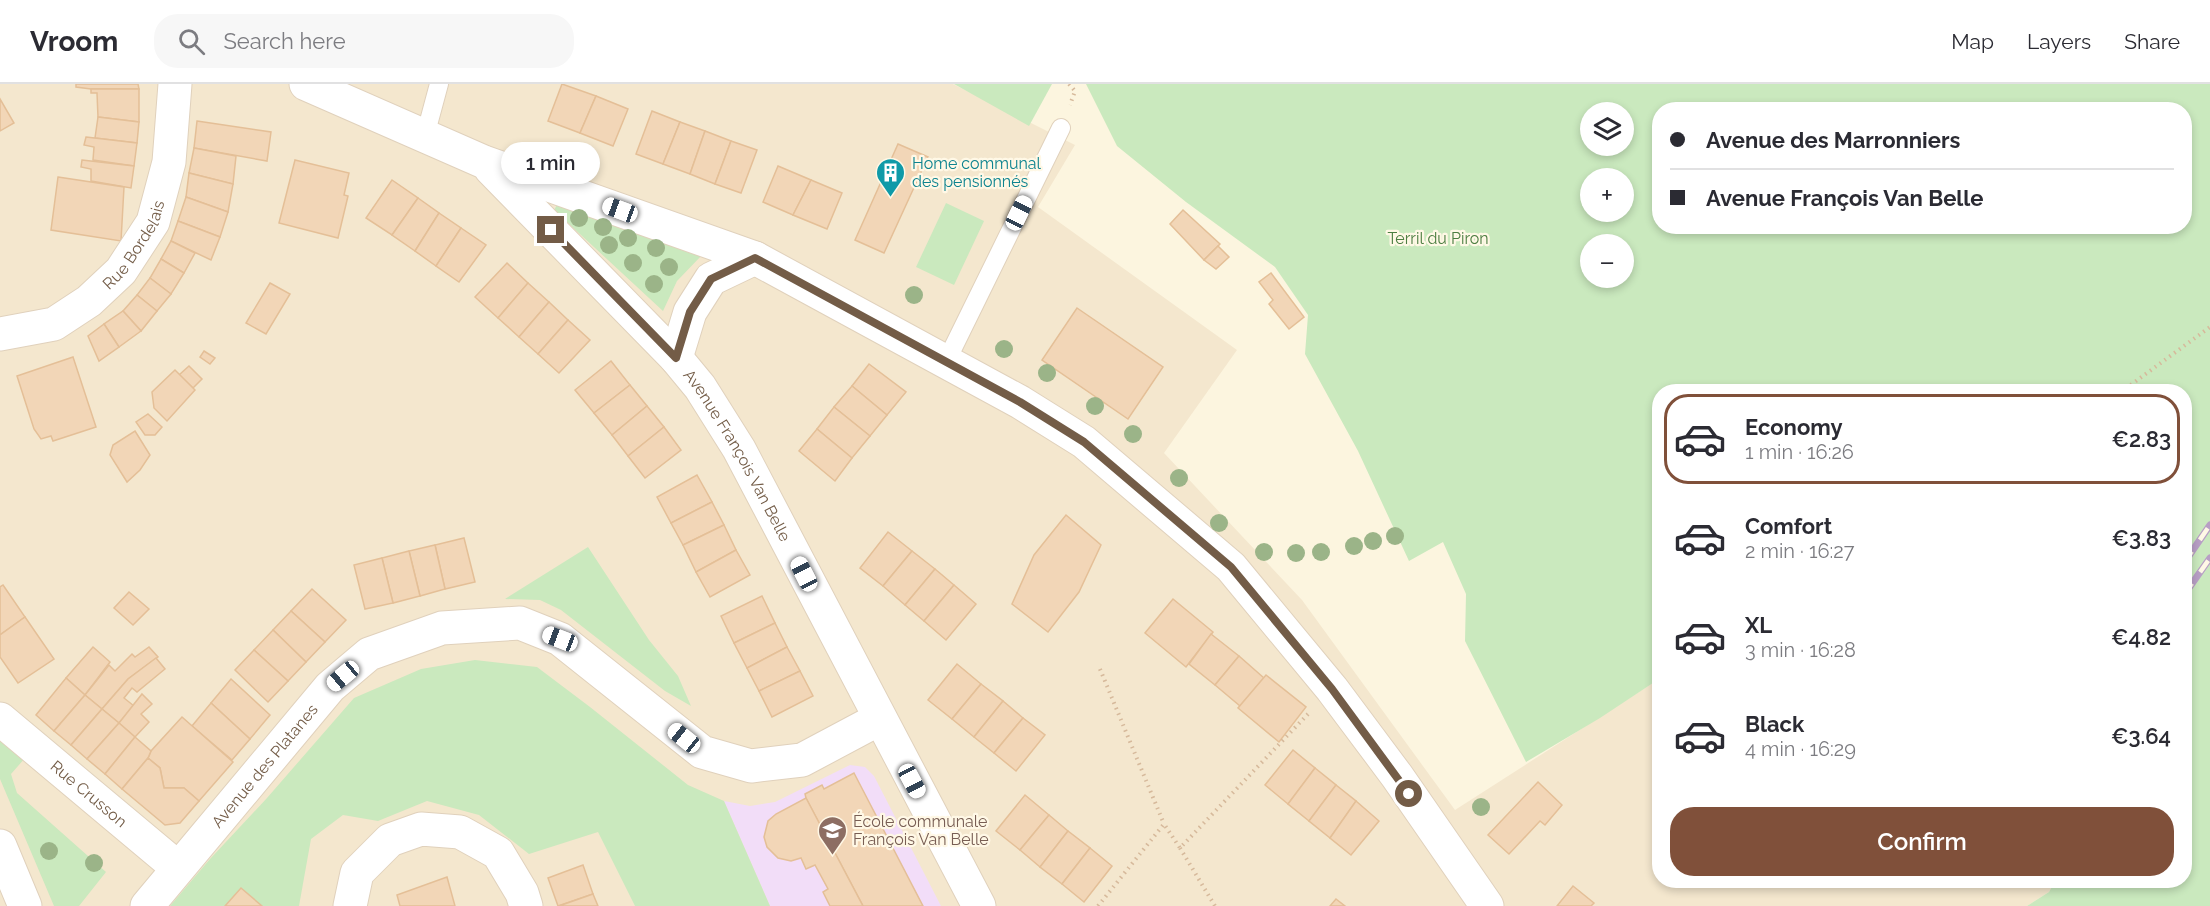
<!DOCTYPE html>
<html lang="en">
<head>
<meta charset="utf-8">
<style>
	body { margin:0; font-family:Raleway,sans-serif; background:#f7f7f7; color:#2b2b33; height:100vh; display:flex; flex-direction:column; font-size:22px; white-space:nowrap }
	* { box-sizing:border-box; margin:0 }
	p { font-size:20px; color:#7c7c81 }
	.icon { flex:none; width:33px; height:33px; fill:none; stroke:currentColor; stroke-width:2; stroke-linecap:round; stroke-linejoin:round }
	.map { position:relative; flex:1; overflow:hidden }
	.panel { position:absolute; left:1652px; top:300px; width:540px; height:504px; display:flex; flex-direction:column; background:#fff; border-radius:24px; box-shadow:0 3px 9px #0003 }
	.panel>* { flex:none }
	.top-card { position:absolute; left:1652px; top:18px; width:540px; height:132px; border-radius:24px; box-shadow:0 3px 9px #0003; display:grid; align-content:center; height:132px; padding:0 18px; background:#fff }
	.tools { position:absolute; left:1580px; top:18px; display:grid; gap:12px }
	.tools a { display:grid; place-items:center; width:54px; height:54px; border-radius:50%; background:#fff; box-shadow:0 3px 9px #0003; font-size:30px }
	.end { position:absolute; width:27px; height:27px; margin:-14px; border:8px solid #735c47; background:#fff; box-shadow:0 0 0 3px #fff }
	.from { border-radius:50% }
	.bubble { position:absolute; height:42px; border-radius:21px; background:#fff; box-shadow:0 3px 9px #0003; font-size:20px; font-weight:600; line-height:42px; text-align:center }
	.car { position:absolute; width:18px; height:36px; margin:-18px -9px; border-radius:8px; box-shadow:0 0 4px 2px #0007; background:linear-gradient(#fff 24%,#345 0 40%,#fff 0 76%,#345 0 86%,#fff 0) }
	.top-card b { display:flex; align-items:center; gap:21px; height:57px; font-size:22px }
	.top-card b+b { border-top:2px solid #e1e1e2 }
	.top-card i { width:15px; height:15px; background:#2b2b33 }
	ul { padding:10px 0 0; list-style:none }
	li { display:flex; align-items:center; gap:18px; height:90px; margin:0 12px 9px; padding:0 6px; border:3px solid transparent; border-radius:24px }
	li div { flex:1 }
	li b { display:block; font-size:22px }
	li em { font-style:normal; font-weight:600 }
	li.current { border-color:#80503a }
	li>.icon { width:54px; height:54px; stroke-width:1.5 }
	.cta { display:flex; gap:12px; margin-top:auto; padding:12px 18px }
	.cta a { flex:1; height:69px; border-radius:24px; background:#80503a; color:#fff; font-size:24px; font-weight:600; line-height:69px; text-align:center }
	header { display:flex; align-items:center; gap:36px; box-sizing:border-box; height:84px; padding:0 30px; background:#fff; border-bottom:2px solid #e1e1e2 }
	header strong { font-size:28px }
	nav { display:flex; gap:33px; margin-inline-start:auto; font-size:21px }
	.search { width:420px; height:54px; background:#f7f7f7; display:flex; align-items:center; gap:15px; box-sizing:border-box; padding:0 21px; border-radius:24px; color:#7c7c81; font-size:22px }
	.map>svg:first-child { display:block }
</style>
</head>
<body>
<header>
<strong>Vroom</strong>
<div class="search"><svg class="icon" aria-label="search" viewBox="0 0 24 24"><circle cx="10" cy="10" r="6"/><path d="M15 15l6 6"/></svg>Search here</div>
<nav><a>Map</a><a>Layers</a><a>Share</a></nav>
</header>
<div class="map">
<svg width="2210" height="822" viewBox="0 0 2210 822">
	<rect width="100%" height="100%" fill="#fcf5df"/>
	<polygon fill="#f4e7ce" points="0,0 953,0 1075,61 1038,123 1237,266 1164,369 1302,516 1455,726 1659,595 1659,796 2055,797 2049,808 2027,822 0,822"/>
	<polygon fill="#f2ddf8" points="850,681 865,683 874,692 941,822 770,822 724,717 750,722 775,718"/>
	<g fill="#cae9be" fill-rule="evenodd">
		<polygon points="954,0 1052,0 1029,42"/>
		<path d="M 1086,0 L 2210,0 L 2210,822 L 2027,822 L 2049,808 L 2055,797 L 2184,796 L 2184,308 L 1659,308 L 1659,595 L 1600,634 L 1526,678 L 1465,557 L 1466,510 L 1443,458 L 1409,477 L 1358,367 L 1305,270 L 1308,231 L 1275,183 L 1186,118 L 1117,62 ZM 1659,26 L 2184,26 L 2184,142 L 1659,142 ZM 1590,28 L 1623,28 L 1623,62 L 1590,62 ZM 1590,94 L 1623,94 L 1623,128 L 1590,128 ZM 1590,160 L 1623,160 L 1623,194 L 1590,194 Z"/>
		<polygon points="560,116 703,170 677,197 663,227 554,126"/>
		<polygon points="946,119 984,137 954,201 916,183"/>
		<polygon points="588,463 649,556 678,592 691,622 665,607 561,526 540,516 505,515"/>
		<polygon points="475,576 537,583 590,623 688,701 724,717 770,822 635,822 598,748 529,770 479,731 427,717 378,737 343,731 311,755 299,822 261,822 241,804 225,822 170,822 210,775 267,714 354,614 421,585"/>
		<polygon points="0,657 25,674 11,690 17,709 106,788 79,822 54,822 0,695"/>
	</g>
	<g fill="#f2d6b7" stroke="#e4bf97" stroke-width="1.5">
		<polygon points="76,0 138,0 139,5 91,5 76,3"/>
		<polygon points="562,0 596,12 580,49 548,37"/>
		<polygon points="91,5 139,5 139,38 98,33 97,9 91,9"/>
		<polygon points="596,12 628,25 613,62 580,49"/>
		<polygon points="0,15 14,39 0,47"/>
		<polygon points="652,27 680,38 663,80 636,70"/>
		<polygon points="98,33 139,38 137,59 95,54"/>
		<polygon points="197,37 271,48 267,77 194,64"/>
		<polygon points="680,38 705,47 690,90 663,80"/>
		<polygon points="705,47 731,57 715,100 690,90"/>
		<polygon points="86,53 137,59 134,82 93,76 94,63 84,61"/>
		<polygon points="731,57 757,66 741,109 715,100"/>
		<polygon points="898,60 928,73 884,169 855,156"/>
		<polygon points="194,64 236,72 233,100 189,89"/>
		<polygon points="82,76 134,82 131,104 91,97 91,85 81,83"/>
		<polygon points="295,76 349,89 344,111 348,112 338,154 279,139"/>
		<polygon points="778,82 811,96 793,131 763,118"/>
		<polygon points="189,89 233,100 228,128 186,113"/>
		<polygon points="58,93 124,103 121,157 51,146"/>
		<polygon points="392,96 418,114 392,151 366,134"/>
		<polygon points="811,96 842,109 827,145 793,131"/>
		<polygon points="186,113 228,128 220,153 178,137"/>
		<polygon points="418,114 439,129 415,167 392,151"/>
		<polygon points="1183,126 1220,160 1204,176 1170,140"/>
		<polygon points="439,129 461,144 436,182 415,167"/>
		<polygon points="178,137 220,153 211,176 171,157"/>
		<polygon points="461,144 486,161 459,198 436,182"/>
		<polygon points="171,157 195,169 184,189 161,175"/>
		<polygon points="1218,162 1229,173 1216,185 1204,176"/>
		<polygon points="161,175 184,189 171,210 150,194"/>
		<polygon points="507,179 528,199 498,234 475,213"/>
		<polygon points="1271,189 1304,233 1289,245 1269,220 1273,216 1259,198"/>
		<polygon points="150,194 171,210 157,227 137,211"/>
		<polygon points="270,199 290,210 266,250 246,239"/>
		<polygon points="528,199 549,218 519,253 498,234"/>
		<polygon points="137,211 157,227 141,247 123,227"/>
		<polygon points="549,218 568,236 538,270 519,253"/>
		<polygon points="1077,224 1163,283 1128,335 1042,276"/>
		<polygon points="123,227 141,247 119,263 104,240"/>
		<polygon points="568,236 590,256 559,289 538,270"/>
		<polygon points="104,240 119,263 99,277 88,252"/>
		<polygon points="204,267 215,274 210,280 200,273"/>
		<polygon points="73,273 96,343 53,357 51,352 41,355 34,345 17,292"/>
		<polygon points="611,277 630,301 594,329 575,306"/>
		<polygon points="869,280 906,308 887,331 852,302"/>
		<polygon points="189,282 202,295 193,304 179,291"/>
		<polygon points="175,286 195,306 167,337 154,324 152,308"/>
		<polygon points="630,301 647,322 612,351 594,329"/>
		<polygon points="852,302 887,331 870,352 834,323"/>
		<polygon points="647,322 664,343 628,372 612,351"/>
		<polygon points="834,323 870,352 852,374 817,345"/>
		<polygon points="148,330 162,343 155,351 145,351 136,338"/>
		<polygon points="664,343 681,366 645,394 628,372"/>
		<polygon points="817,345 852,374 835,397 799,367"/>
		<polygon points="135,347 150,371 140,386 127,398 110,371 113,361"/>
		<polygon points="697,391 712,418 671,439 657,413"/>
		<polygon points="712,418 724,441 683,461 671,439"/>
		<polygon points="1066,431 1101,461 1079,508 1048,548 1012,520 1034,471"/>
		<polygon points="724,441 736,466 696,488 683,461"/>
		<polygon points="888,448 912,467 883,502 860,484"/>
		<polygon points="464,454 475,498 445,505 435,461"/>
		<polygon points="435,461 445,505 420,512 409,467"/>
		<polygon points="736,466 750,491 710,513 696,488"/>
		<polygon points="409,467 420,512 393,519 382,474"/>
		<polygon points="912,467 935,485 905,521 883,502"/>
		<polygon points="382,474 393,519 365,525 354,481"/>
		<polygon points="935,485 954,501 924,537 905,521"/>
		<polygon points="3,501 25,533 0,551 0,503"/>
		<polygon points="954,501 976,520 946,556 924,537"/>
		<polygon points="312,505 346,536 325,558 291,527"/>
		<polygon points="129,508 149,525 133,541 114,524"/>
		<polygon points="762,512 775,539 734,559 721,532"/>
		<polygon points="1173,515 1213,548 1186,583 1145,549"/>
		<polygon points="291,527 325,558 306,578 273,546"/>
		<polygon points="25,533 54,575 18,599 0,573 0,551"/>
		<polygon points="775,539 787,563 747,584 734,559"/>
		<polygon points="273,546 306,578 288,597 254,566"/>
		<polygon points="1211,550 1239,572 1215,601 1189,580"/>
		<polygon points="93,563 110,578 85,611 66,594"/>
		<polygon points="149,563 158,573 128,595 102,625 85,611 109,581 115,587 132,570 135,573"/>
		<polygon points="787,563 800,587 759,607 747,584"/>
		<polygon points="254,566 288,597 268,618 235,586"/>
		<polygon points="1239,572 1264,594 1240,622 1215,601"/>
		<polygon points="156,574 165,585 137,608 132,604 124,614 134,622 119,639 102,625 128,595"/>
		<polygon points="957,580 981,600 952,635 928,616"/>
		<polygon points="800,587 813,612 772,633 759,607"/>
		<polygon points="1266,591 1306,623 1279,658 1238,624"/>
		<polygon points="66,594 85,611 54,647 36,631"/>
		<polygon points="231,595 270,631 250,655 211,619"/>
		<polygon points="981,600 1003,617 974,653 952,635"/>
		<polygon points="142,610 152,620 141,630 149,638 135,653 119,639"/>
		<polygon points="85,611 102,625 71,661 54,647"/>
		<polygon points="1003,617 1023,634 994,669 974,653"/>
		<polygon points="211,619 250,655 232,676 192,642"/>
		<polygon points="102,625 119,639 87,675 71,661"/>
		<polygon points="182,633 233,678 199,717 184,704 164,704 160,684 148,674 151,667"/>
		<polygon points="1023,634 1045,651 1016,687 994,669"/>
		<polygon points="119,639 135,653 105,690 87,675"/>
		<polygon points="135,653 151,667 148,674 122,705 105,690"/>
		<polygon points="1293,666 1315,684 1288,720 1265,701"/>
		<polygon points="148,674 160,684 164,704 184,704 199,717 180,739 165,741 122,705"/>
		<polygon points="1315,684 1336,701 1309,737 1288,720"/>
		<polygon points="854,689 923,822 863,822 806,714 805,710 822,701 824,705"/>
		<polygon points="1538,698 1562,721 1545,741 1540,737 1509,770 1488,751"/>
		<polygon points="1336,701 1356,717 1330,754 1309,737"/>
		<polygon points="1025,711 1049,731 1020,766 996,747"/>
		<polygon points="806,714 863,822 830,822 823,808 828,805 815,781 806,785 801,774 791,777 778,774 767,763 764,753 768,737 776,730"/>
		<polygon points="1356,717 1379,737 1351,771 1330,754"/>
		<polygon points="1049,731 1068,747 1040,783 1020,766"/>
		<polygon points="1068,747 1090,764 1062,800 1040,783"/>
		<polygon points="1090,764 1112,782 1084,818 1062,800"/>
		<polygon points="583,781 593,810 558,822 548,794"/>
		<polygon points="447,793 455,822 400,822 397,811"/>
		<polygon points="1573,802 1594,819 1591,822 1557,822"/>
		<polygon points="241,804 262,822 225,822"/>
		<polygon points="593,810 598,822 559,822"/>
		<polygon points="1336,815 1345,822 1330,822"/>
	</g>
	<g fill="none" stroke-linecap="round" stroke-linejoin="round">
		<defs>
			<g id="service">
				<polyline points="425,52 439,0"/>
				<polyline points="946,278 1061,44"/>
			</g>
			<g id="minor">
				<polyline points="306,0 484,78 755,174 1020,318 1084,358 1231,483 1332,605 1397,692 1487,822"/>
				<path id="s1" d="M 491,85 L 676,274 L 700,303 L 739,365 L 979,822"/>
				<path id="s2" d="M 0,250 L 54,240 L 89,217 L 121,187 L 153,138 L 169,78 L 175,0"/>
				<polyline points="676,274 690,228 711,195 755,174"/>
				<path id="s3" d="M 0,635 L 178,784"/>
				<polyline points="0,762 25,822"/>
				<path id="s4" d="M 147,822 L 330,603 L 369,570 L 442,544 L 520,539 L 560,555 L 702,668 L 751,682 L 802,676 L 879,635"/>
				<polyline points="350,822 357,789 390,756 421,745 460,748 498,769 522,809 526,822"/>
			</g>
		</defs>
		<use href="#service" stroke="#e0d1bc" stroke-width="20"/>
		<use href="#minor" stroke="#e0d1bc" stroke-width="35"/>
		<g stroke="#d6b99b" stroke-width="4" stroke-dasharray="1.5 4.5" stroke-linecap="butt">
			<polyline points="1069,0 1075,7 1070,21"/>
			<polyline points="2121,308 2210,243"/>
			<polyline points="1100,585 1164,740"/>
			<polyline points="1180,764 1215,822"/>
			<polyline points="1098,822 1164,740 1180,764 1308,630"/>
		</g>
		<use href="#service" stroke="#fff" stroke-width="18"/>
		<use href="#minor" stroke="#fff" stroke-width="33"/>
		<defs>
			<g id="rail">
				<polyline points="2184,479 2210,441"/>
				<polyline points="2184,511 2210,474"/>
			</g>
		</defs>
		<use href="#rail" stroke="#b89fc5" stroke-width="7"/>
		<use href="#rail" stroke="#fff8e6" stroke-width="4.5" stroke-dasharray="14" stroke-linecap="butt"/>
	</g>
	<g fill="#9bb488">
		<circle cx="579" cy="134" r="9"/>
		<circle cx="603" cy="143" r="9"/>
		<circle cx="628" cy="154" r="9"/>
		<circle cx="609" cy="161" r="9"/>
		<circle cx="656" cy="164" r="9"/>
		<circle cx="633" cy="179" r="9"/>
		<circle cx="669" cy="183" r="9"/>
		<circle cx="654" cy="200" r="9"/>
		<circle cx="914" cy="211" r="9"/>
		<circle cx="1004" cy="265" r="9"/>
		<circle cx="1047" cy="289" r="9"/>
		<circle cx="1095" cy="322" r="9"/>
		<circle cx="1133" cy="350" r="9"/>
		<circle cx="1179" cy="394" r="9"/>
		<circle cx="1219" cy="439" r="9"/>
		<circle cx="1395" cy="452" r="9"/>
		<circle cx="1373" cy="457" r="9"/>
		<circle cx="1354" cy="462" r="9"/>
		<circle cx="1264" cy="468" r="9"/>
		<circle cx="1321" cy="468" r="9"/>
		<circle cx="1296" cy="469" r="9"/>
		<circle cx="1481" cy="723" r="9"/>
		<circle cx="49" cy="767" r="9"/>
		<circle cx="94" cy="779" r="9"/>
	</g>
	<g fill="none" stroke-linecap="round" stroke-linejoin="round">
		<polyline stroke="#735c47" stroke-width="8" points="551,146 676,274 690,228 711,195 755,174 1020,318 1084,358 1231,483 1332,605 1409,710"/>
	</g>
	<defs>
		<symbol id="building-pin" viewBox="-11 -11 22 30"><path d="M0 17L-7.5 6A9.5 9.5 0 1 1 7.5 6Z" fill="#0f9aa8" stroke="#fff8e6"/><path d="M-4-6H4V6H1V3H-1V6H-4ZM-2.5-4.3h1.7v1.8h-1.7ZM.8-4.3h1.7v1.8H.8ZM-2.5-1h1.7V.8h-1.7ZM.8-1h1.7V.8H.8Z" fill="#fff"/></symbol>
		<symbol id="school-pin" viewBox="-11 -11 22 30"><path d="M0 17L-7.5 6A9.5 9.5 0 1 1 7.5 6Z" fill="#8d6e63" stroke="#fff8e6"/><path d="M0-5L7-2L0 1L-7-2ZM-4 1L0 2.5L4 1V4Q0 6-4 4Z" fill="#fff"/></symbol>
	</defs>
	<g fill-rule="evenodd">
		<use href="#building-pin" x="874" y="72" width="33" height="45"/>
		<use href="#school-pin" x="816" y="730" width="33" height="45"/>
	</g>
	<g text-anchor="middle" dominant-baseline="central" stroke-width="4.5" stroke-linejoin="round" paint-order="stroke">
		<g font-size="16" fill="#0d838f" stroke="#fff8e6" text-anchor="start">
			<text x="912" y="79">Home communal<tspan x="912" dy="18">des pensionnés</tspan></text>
		</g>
		<g font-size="16" fill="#4c7e41" stroke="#fff8e6">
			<text x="1438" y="154">Terril du Piron</text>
		</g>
		<g font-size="16" fill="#735c47" stroke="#fff8e6">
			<text stroke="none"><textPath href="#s2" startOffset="170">Rue Bordelais</textPath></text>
			<text stroke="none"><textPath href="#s1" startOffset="380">Avenue François Van Belle</textPath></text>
			<text stroke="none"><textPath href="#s4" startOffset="183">Avenue des Platanes</textPath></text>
			<text stroke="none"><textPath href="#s3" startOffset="116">Rue Crusson</textPath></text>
		</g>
		<g font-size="16" fill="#785e54" stroke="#fff8e6" text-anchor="start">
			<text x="853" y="737">École communale<tspan x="853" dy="18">François Van Belle</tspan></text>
		</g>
	</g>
</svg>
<div class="tools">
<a><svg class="icon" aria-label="layers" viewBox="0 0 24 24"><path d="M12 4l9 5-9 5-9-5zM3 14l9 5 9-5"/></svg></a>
<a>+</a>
<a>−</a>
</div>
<i class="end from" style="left:1409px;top:710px"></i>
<i class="end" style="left:551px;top:146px"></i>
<div class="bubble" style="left:501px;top:58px;width:99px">1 min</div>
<i class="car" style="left:620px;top:126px;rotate:290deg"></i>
<i class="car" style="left:1019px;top:129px;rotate:26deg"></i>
<i class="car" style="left:804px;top:490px;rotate:333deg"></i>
<i class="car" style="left:560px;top:555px;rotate:291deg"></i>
<i class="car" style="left:343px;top:592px;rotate:230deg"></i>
<i class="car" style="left:684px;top:654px;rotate:309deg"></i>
<i class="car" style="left:912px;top:697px;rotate:152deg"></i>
<div class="top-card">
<b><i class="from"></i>Avenue des Marronniers</b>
<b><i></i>Avenue François Van Belle</b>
</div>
<section class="panel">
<ul>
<li class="current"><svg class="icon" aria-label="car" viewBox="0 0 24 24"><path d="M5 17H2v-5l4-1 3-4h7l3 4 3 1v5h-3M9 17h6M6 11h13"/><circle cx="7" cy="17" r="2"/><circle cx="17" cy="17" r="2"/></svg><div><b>Economy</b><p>1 min · 16:26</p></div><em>€2.83</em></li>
<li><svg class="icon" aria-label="car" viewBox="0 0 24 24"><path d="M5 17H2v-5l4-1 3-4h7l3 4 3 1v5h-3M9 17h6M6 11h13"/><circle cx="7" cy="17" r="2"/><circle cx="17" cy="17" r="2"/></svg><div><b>Comfort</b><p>2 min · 16:27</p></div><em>€3.83</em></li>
<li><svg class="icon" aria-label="car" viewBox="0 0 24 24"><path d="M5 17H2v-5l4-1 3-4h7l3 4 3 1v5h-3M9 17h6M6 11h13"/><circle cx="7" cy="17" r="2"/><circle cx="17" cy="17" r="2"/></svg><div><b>XL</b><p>3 min · 16:28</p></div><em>€4.82</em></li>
<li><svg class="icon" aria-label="car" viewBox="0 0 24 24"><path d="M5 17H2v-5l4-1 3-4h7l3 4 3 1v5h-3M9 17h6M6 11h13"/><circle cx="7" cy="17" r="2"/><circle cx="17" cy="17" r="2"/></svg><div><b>Black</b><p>4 min · 16:29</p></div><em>€3.64</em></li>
</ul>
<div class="cta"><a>Confirm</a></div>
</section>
</div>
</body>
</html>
